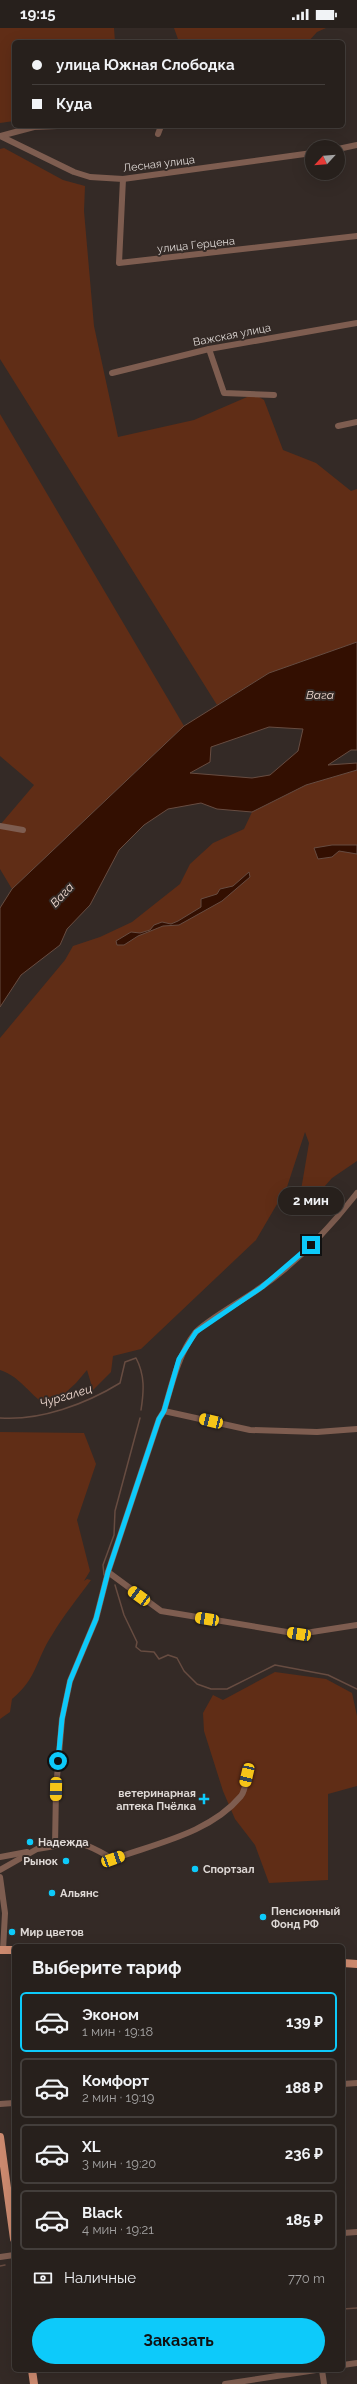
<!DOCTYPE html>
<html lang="ru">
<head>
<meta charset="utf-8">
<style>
	body { margin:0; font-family:Raleway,sans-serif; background:#2f2825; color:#f1f3f6; height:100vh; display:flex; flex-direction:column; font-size:15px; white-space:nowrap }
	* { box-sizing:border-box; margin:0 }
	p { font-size:13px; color:#a4a3a3 }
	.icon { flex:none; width:22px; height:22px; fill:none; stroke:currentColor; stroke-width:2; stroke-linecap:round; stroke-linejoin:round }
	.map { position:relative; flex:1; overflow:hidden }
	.drawer { position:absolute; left:12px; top:1916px; width:333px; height:428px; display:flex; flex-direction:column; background:#27201c; border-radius:6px; box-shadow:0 4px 16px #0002,0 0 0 1px #433e3b }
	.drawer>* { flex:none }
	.hud { position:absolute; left:12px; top:12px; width:333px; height:88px; border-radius:6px; box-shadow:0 4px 16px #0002,0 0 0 1px #433e3b; display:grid; align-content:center; height:88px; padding:0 20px; background:#27201c }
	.needle { width:26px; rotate:244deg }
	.buttons { position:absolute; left:305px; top:112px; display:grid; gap:8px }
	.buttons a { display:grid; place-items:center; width:40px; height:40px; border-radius:50%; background:#27201c; box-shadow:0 4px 16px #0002,0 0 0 1px #433e3b; font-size:20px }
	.end { position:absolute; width:18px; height:18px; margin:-9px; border:5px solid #0dcafa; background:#111; box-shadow:0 0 0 2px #111 }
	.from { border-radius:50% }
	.bubble { position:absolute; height:28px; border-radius:14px; background:#27201c; box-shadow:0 4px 16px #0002,0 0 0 1px #433e3b; font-size:13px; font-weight:700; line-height:28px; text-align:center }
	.car { position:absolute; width:12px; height:24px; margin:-12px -6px; border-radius:5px; box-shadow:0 0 3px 1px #0007; background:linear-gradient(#f5c518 24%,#345 0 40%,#f5c518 0 76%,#345 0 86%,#f5c518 0) }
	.hud b { display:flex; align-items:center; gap:14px; height:38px; font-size:15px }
	.hud b+b { border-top:1px solid #433e3b }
	.hud i { width:10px; height:10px; background:#f1f3f6 }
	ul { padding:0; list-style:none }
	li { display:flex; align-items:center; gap:12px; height:60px; margin:0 8px 6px; padding:0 12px; border:2px solid #433e3b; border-radius:6px }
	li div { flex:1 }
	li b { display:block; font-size:15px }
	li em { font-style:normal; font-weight:700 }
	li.active { border-color:#0dcafa }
	li>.icon { width:36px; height:36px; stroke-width:1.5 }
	h2 { padding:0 20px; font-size:18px; line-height:48px }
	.pay { display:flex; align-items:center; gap:10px; height:44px; padding:0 20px; font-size:15px }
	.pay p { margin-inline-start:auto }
	.cta { display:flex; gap:8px; margin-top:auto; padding:8px 20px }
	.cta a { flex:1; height:46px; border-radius:24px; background:#0dcafa; color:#111; font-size:16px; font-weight:700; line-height:46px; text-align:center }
	.status { display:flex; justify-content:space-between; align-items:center; height:28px; padding:0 20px; background:#27201c; direction:ltr }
	.status svg { height:11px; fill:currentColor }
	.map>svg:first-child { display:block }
</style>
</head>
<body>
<div class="status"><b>19:15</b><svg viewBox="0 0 49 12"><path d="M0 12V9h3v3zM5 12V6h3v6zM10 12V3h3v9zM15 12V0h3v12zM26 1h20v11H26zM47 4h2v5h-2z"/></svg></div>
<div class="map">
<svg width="357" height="2356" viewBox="0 0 357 2356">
	<rect width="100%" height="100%" fill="#342a26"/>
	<g fill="#602d16">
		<polygon points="0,0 114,0 115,14 14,14 14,93 0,95"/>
		<polygon points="174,0 326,0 317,4 308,14 179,14"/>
		<polygon points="4,120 63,152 85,158 84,183 94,298 118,409 194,392 254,366 264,372 283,422 316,435 351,463 357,461 357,614 269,645 217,677 0,331 0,121"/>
		<polygon points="0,386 184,698 12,861 0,841 0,797 34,757 0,728"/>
		<path d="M 357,742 L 357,1133 L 332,1150 L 309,1176 L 299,1174 L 309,1115 L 305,1104 L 287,1159 L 256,1212 L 141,1321 L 113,1328 L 111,1344 L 93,1362 L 87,1342 L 76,1355 L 50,1379 C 30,1369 22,1349 0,1342 L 0,1010 L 65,932 L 73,918 L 100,909 L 132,894 L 180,856 L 190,836 L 213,815 L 244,801 L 252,784 L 306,757 Z"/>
		<path d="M 0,1404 L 84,1405 L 96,1436 L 77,1492 L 90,1543 L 84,1553 L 87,1551 L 91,1552 C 78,1570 63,1588 52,1607 C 35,1633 38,1649 12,1671 L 10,1684 L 0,1691 Z"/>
		<polygon points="275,1644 326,1651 352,1665 357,1688 357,1758 328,1766 328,1852 269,1855 255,1817 235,1791 223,1763 204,1703 203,1685 213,1667 223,1672"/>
	</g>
	<g fill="#330f01" stroke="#674c41" fill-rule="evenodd">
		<path d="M 357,614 L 357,722 L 351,722 L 328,737 L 357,735 L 357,742 L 306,757 L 252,784 L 217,781 L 201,775 L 168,781 L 144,797 L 119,822 L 90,877 L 67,901 L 60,917 L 21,947 L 0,979 L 0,880 L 12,861 L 184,698 L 269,645 ZM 269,699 L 303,701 L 298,723 L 270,747 L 252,750 L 190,745 L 210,734 L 211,719 Z"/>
		<polygon points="332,817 357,817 357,826 339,823 332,829 318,831 314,820"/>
		<polygon points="249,844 250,849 222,873 179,897 163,898 138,908 124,917 117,917 116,913 131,904 140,905 150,902 154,897 162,894 171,896 178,893 201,879 201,871 217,866 220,861 233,858"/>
	</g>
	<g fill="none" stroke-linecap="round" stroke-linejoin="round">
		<g stroke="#674c41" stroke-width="1.5">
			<path d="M 0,1390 C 40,1393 86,1376 120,1355 L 125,1334 L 136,1330 C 145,1347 144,1363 141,1382"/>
			<polyline points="104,1547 103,1537 114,1507 115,1483 140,1390"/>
			<polyline points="115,1557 124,1587 137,1614 136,1619 141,1623 154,1624 159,1631 168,1627 177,1630 184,1643 197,1656 211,1661 227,1661 275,1637 328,1647 357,1661"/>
			<polyline points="0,2238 5,2237"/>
			<polyline points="343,2281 357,2280"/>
		</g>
		<g stroke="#7e5d50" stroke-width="6">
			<polyline points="158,106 161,98"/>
			<polyline points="0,108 74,144 90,149 123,151 312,125"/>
			<polyline points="0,108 34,99 57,98"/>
			<polyline points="338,121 357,117"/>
			<polyline points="123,151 119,235 357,208"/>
			<polyline points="209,321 224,365 274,367"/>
			<polyline points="112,345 209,321 357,295"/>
			<polyline points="338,398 357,394"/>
			<polyline points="0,798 23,802"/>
			<path d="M 164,1383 C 172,1356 178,1327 195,1305 C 205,1293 245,1271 260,1260 C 298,1234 329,1201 357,1165"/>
			<polyline points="357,1401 317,1404 250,1402 164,1383 159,1391 108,1544 161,1583 299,1606 357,1597"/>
			<path d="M 55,1818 C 78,1809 93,1820 113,1831 C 157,1815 210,1805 241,1768 C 245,1763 246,1753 247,1747"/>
			<polyline points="0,1829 27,1824"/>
			<polyline points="0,1842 37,1821 55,1818 56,1761 62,1691 70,1653 96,1591 108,1544"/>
			<polyline points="0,1849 5,1885 3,1922"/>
			<polyline points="343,2056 357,2055"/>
			<polyline points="0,2076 14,2075"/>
			<polyline points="343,2205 357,2204"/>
			<polyline points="0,2229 14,2227"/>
			<polyline points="343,2337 357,2335"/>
			<polyline points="322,2342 324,2356"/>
			<polyline points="225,2356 316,2342"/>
		</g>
		<g stroke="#ce8b70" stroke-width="8">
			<polyline points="0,1922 14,1922"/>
			<polyline points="343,1935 357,1936"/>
			<polyline points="0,2109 14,2211"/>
			<polyline points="32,2342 34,2356"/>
		</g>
	</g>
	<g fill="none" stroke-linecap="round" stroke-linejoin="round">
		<polyline stroke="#0dcafa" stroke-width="5" points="58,1733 62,1691 70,1653 96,1591 108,1544 159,1391 164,1383 179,1331 196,1304 262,1259 311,1217"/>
	</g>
	<g fill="#0dcafa" stroke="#342a26" stroke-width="1.5">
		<path d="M202 1765h4v4h4v4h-4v4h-4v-4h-4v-4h4z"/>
		<circle cx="30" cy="1814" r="4"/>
		<circle cx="66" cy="1833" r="4"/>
		<circle cx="195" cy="1841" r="4"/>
		<circle cx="52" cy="1865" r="4"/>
		<circle cx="263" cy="1889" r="4"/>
		<circle cx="12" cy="1904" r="4"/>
	</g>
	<g text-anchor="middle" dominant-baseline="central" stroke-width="4" stroke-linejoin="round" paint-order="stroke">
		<g font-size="11" fill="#dfd9d6" stroke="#342a26">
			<text transform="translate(159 136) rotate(-7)">Лесная улица</text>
			<text transform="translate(196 217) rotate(-6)">улица Герцена</text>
			<text transform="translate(232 307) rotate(-11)">Важская улица</text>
		</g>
		<g font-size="11" font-weight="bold" fill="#dfd9d6" stroke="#342a26" text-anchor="start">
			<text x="196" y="1765" text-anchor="end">ветеринарная<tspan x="196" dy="13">аптека Пчёлка</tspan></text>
			<text x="38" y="1814">Надежда</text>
			<text x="58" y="1833" text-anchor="end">Рынок</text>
			<text x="203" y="1841">Спортзал</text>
			<text x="60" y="1865">Альянс</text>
			<text x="271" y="1883">Пенсионный<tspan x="271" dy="13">Фонд РФ</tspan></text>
			<text x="20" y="1904">Мир цветов</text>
		</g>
		<g font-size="12" font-style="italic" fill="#f1dbd2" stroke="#342a26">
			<text x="320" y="667">Вага</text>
			<text transform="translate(62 867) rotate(-47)">Вага</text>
			<text transform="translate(66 1368) rotate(-17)">Чургалец</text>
		</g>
	</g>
</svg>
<div class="buttons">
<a><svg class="needle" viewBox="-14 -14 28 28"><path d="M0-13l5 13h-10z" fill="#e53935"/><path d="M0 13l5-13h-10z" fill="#a4a3a3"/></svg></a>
</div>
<i class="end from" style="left:58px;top:1733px"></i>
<i class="end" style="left:311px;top:1217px"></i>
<div class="bubble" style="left:278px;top:1159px;width:66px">2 мин</div>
<i class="car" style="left:211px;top:1393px;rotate:284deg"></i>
<i class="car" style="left:139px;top:1568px;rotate:306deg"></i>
<i class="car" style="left:207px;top:1591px;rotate:279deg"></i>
<i class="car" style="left:299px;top:1606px;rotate:279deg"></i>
<i class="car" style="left:247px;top:1747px;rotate:193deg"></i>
<i class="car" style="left:56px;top:1761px;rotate:181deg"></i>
<i class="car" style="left:113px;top:1831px;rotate:70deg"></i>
<div class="hud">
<b><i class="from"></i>улица Южная Слободка</b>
<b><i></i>Куда</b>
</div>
<section class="drawer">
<h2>Выберите тариф</h2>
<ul>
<li class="active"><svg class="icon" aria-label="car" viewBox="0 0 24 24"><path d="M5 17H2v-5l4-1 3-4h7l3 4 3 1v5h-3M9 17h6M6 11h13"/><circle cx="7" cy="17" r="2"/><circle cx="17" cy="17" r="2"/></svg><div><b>Эконом</b><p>1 мин · 19:18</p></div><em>139 ₽</em></li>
<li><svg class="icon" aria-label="car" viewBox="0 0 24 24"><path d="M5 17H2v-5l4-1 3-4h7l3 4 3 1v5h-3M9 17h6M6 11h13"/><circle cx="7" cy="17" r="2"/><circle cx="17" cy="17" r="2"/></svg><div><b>Комфорт</b><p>2 мин · 19:19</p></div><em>188 ₽</em></li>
<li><svg class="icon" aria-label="car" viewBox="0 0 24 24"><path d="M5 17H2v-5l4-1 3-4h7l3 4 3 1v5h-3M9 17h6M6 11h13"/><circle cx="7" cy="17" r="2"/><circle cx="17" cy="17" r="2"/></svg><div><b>XL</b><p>3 мин · 19:20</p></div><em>236 ₽</em></li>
<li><svg class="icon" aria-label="car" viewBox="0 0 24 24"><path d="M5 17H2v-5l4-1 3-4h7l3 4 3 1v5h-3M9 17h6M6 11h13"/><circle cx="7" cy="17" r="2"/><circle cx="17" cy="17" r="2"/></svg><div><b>Black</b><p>4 мин · 19:21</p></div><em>185 ₽</em></li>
</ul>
<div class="pay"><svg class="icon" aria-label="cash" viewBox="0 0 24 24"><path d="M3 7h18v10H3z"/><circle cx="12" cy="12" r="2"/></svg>Наличные<p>770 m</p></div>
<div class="cta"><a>Заказать</a></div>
</section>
</div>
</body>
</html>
